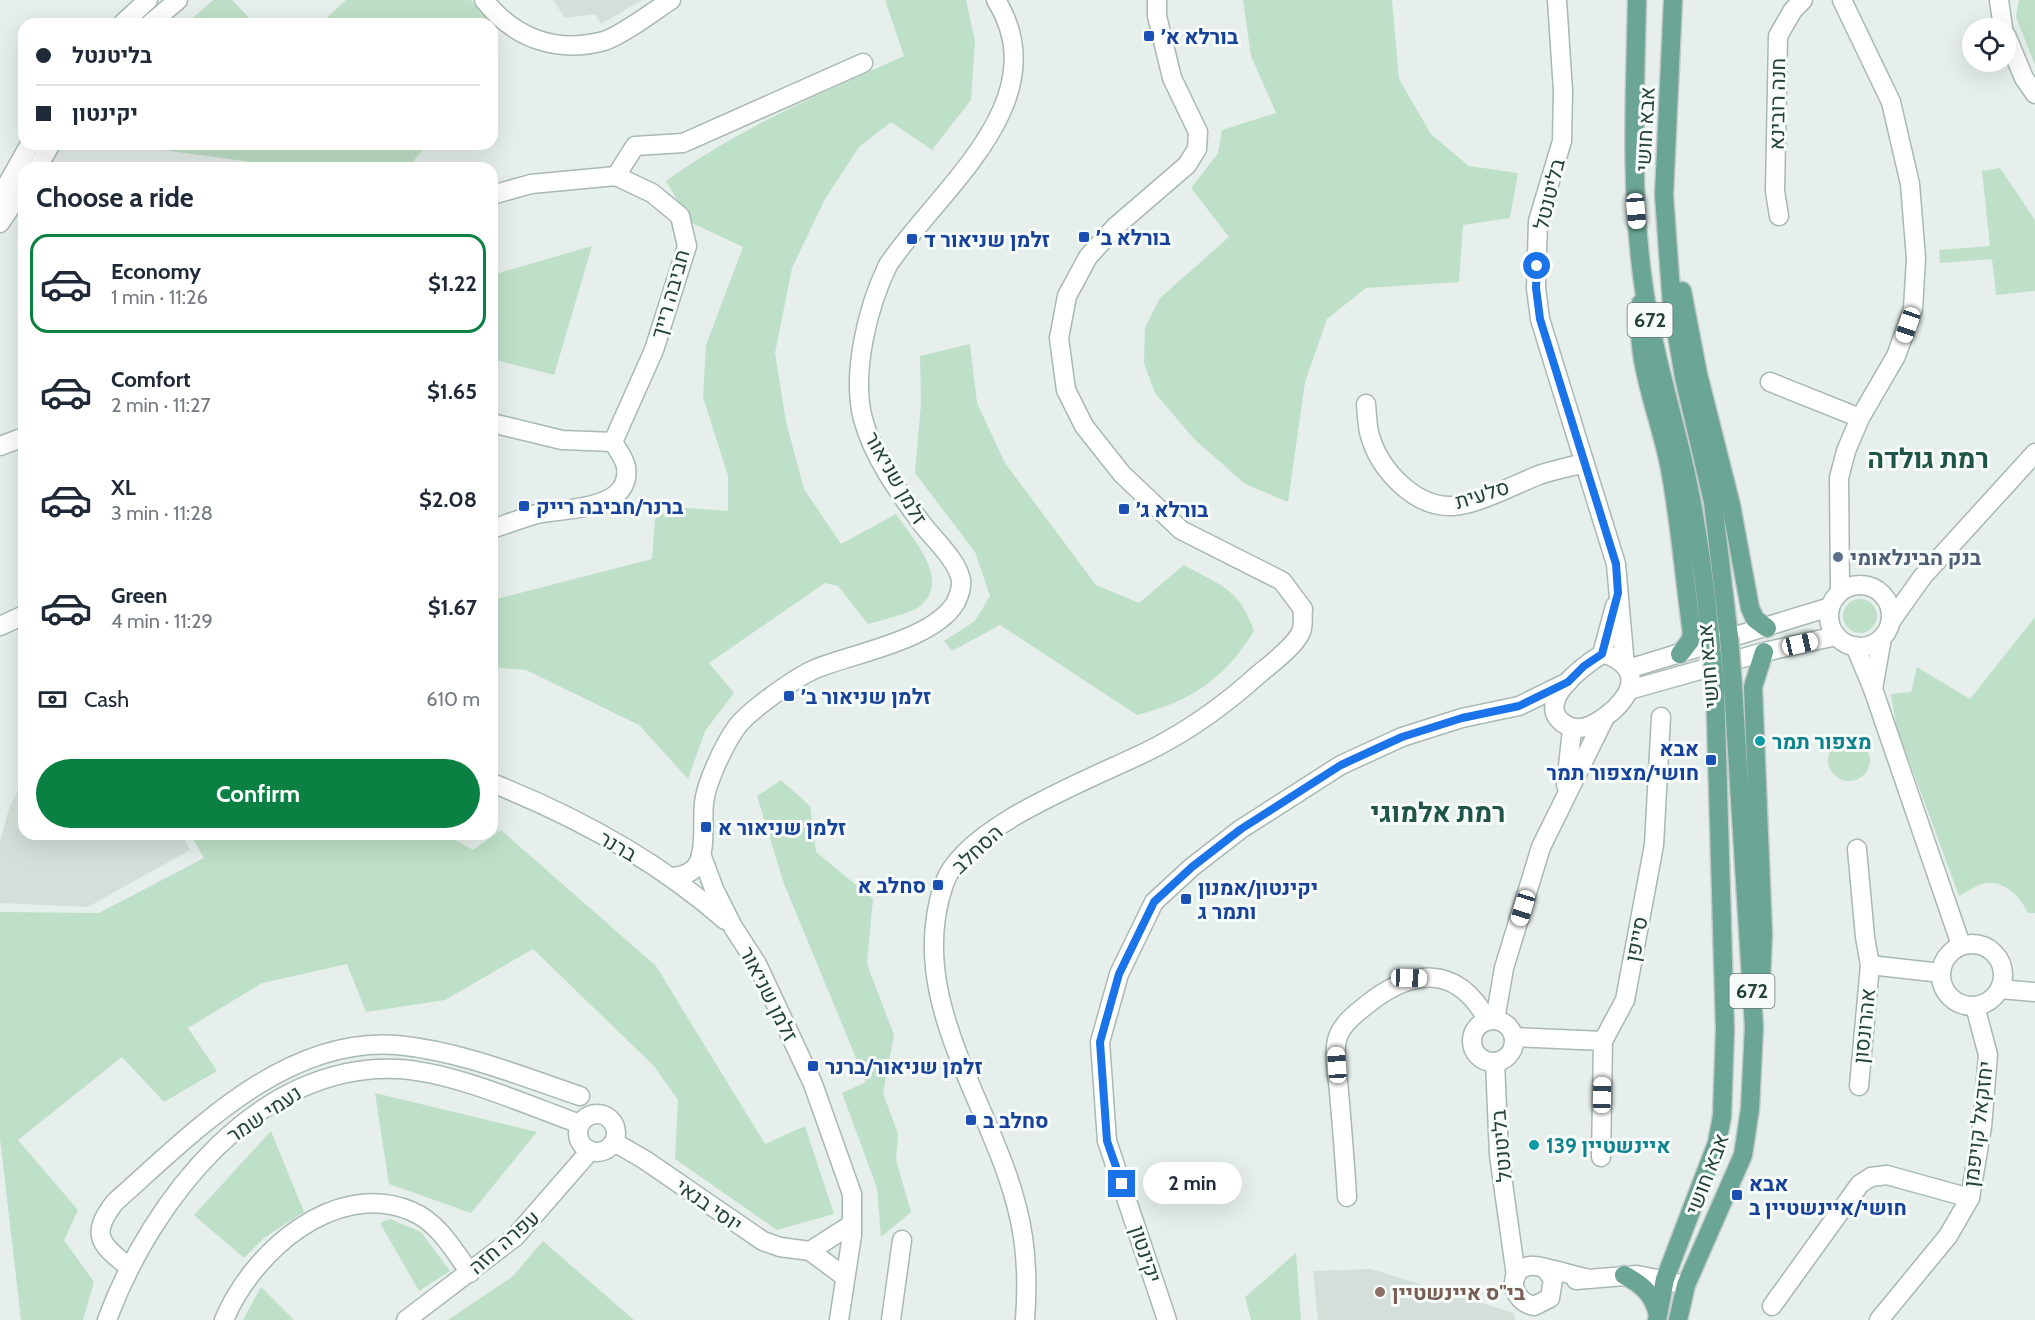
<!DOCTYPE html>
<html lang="en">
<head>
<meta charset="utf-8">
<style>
	body { margin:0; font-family:Cabin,Heebo,sans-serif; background:#f6f6f7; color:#1f2937; height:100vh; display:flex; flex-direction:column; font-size:22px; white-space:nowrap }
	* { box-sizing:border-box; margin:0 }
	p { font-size:20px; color:#747a83 }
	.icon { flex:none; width:33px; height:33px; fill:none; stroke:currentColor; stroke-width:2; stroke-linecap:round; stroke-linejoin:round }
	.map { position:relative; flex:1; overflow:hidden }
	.details { position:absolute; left:18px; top:162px; width:480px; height:678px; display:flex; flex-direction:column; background:#fff; border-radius:18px; box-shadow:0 6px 24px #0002 }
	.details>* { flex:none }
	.hud { position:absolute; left:18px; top:18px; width:480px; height:132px; border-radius:18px; box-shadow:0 6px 24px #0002; display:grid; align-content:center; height:132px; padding:0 18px; background:#fff }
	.fabs { position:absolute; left:1962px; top:18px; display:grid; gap:12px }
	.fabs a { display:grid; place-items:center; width:54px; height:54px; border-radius:50%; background:#fff; box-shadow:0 6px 24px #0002; font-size:30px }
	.end { position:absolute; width:27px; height:27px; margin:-14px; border:8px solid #1a73e8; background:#fff; box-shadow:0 0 0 3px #fff }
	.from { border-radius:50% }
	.bubble { position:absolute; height:42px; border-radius:21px; background:#fff; box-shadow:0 6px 24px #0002; font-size:20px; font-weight:700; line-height:42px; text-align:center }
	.car { position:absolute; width:18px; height:36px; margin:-18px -9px; border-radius:8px; box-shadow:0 0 4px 2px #0007; background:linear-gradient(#fff 24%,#345 0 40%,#fff 0 76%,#345 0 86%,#fff 0) }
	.hud b { display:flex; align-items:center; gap:21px; height:57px; font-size:22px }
	.hud b+b { border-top:2px solid #e0e1e3 }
	.hud i { width:15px; height:15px; background:#1f2937 }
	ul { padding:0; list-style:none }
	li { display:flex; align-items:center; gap:18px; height:99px; margin:0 12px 9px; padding:0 6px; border:3px solid transparent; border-radius:18px }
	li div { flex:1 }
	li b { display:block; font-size:22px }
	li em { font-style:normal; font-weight:700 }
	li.current { border-color:#0b8043 }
	li>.icon { width:54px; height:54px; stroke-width:1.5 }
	h2 { padding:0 18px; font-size:27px; line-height:72px }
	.pay { display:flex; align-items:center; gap:15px; height:66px; padding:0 18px; font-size:22px }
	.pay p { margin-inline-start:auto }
	.button { display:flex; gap:12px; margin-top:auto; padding:12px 18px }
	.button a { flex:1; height:69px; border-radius:36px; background:#0b8043; color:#fff; font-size:24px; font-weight:700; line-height:69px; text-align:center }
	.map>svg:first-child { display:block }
</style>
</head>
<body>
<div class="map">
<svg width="2035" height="1320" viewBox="0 0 2035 1320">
	<rect width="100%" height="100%" fill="#e6efeb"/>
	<g fill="#d4dfda">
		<polygon points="553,0 642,0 601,24 595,14 565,18"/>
		<polygon points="24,780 24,834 181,834 190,850 88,907 0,903 0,841 10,805"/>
		<polygon points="1371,1269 1514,1313 1515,1320 1318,1320 1313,1271"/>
	</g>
	<g fill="#bfe0c8">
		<polygon points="213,0 232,0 255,24 186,24"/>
		<polygon points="346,0 471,0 488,21 486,24 320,24"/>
		<path d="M 885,0 L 966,0 L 975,41 L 971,100 L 932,150 L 891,122 L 859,147 L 825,199 L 792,268 L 775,353 L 786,422 L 804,489 L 841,544 L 896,514 C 912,538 952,580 920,606 C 910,614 881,620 868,624 L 838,586 L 825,583 L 709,663 L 734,693 L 705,731 L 688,779 L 639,725 L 526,670 L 492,667 L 492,600 L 652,559 L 655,519 L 674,507 L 728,511 L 728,476 L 703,397 L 706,345 L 743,247 L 690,222 L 666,181 C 739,128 822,93 904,56 Z"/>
		<polygon points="1243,0 1392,0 1399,79 1431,134 1469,166 1518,173 1510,218 1463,225 1459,282 1366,288 1327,319 1305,382 1288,502 1245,484 1194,439 1155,393 1144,363 1145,327 1160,298 1229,237 1191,188 1218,153 1222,130 1276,113 1251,56"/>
		<polygon points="2019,0 2035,0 2035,65 2016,17"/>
		<polygon points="120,144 427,144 408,168 293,168"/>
		<polygon points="2000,168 2035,220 2035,291 1996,295 1992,259 1940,263 1939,250 1990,246 1982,171"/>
		<polygon points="592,246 554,375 492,359 492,275"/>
		<path d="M 970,344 L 977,403 L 1005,463 L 1096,585 L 1139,603 L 1184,565 C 1221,586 1239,588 1254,631 C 1224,679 1192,701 1137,715 L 1000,625 L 952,651 L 944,641 L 975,621 L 990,596 L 975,552 L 915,473 L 921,403 L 920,356 Z"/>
		<circle cx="1860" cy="616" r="17"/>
		<path d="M 2035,617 L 2035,913 L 2028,913 C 2020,897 2006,881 1986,883 C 1978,884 1967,892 1959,896 L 1896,725 L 1891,694 L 1911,692 L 1917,667 L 1970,699 Z"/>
		<circle cx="1849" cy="760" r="21"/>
		<polygon points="781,780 810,806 816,852 873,899 867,964 894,1035 883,1093 898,1134 896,1160 911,1212 881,1237 877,1188 842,1093 866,1082 784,884 757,796"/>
		<polygon points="501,830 656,966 765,1144 805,1126 834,1214 777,1230 675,1159 678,1100 654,1066 533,949 445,1000 366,1012 347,964 262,983 188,1028 217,1071 164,1102 122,1057 18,1140 78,1210 64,1240 94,1282 83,1320 21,1320 0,1138 0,912 99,913 204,858 190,834 445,834 473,850"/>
		<polygon points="375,1093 537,1132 471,1213 389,1184"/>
		<polygon points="271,1131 304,1212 265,1237 244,1258 194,1215"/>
		<polygon points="390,1219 421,1232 450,1271 419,1291 380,1223"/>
		<polygon points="543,1241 634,1320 448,1320 512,1277"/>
		<polygon points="1296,1253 1301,1320 1251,1320 1245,1297"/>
		<polygon points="261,1287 294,1320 243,1320"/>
	</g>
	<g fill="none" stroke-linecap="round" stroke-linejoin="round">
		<defs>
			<g id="minor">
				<path d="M 484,0 C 514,38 556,54 604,41 C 621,36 654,11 671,0"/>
				<polyline points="1557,0 1563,91 1562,141 1538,221 1536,288 1540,319 1552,358 1616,564 1625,666"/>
				<polyline points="1999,0 2003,28"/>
				<polyline points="122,24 148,0"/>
				<polyline points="150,24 178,0"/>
				<polyline points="2006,35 2024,78 2035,94"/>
				<polyline points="37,168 51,144"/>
				<polyline points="616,176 635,146 683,143 863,63"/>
				<polyline points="492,195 531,184 616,176 652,193 680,216 687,246 654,350 613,442"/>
				<polyline points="0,197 30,144"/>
				<polyline points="1779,216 1775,191 1778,36 1793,10 1803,0"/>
				<polyline points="0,223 24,187"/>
				<polyline points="1770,382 1860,418"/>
				<path d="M 1366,404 C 1367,415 1367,426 1370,436 C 1380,470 1415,508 1453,506 C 1476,505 1516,484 1539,475 C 1554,470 1569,467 1584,463"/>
				<polyline points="492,423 562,440 613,442"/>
				<polyline points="0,446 24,437"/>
				<path d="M 492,529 C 507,524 522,518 537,514 C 564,508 632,511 626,467 C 625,459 617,449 613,442"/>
				<circle cx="1860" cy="616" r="31"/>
				<polyline points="1840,592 1839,478 1846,451 1860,418 1896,356 1913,309 1916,258 1910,184 1891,102 1842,0"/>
				<polyline points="1891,621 1923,576 2035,453"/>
				<polyline points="0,626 24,615"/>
				<polyline points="1855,646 1873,689 1961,945"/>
				<path d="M 1602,654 C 1611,655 1616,658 1623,664 C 1647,686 1609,718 1589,726 C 1579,730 1571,729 1563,723 C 1534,701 1585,665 1602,654 Z"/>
				<polyline points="1602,654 1615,606"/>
				<polyline points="1628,669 1830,607"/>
				<polyline points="1873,689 1882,638"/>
				<polyline points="1629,690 1764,652 1836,636"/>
				<path d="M 492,783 C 575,816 658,861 725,920"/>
				<polyline points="1566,785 1572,729"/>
				<polyline points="1857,849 1865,937 1870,965 1859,1086"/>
				<polyline points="701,854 714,889 733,927 757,964 813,1084 852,1194 852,1235 839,1320"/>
				<path d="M 673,877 C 683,876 694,872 699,862 C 706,845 702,821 704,803 C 706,783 724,745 736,728 C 748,711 795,678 815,669 C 854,653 934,640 956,602 C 959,595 962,588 961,580 C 957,559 932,538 920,521 C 897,490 873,456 863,419 C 851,373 868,306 888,265 C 938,190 1059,101 996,0"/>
				<circle cx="1972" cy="975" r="31"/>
				<polyline points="1870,965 1941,973"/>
				<polyline points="2000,989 2035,992"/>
				<polyline points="1495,1020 1504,968 1541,847 1605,717"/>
				<circle cx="1493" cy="1041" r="21"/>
				<polyline points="1514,1037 1603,1041"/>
				<polyline points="1495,1062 1499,1155 1516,1276"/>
				<circle cx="597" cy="1133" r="19"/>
				<polyline points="614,1142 645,1160 763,1241 780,1247 810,1251 845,1277"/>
				<polyline points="1601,1157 1603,1041 1625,1000 1654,845 1661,717"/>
				<path d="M 1347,1197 C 1345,1162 1342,1127 1339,1092 C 1338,1078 1334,1061 1336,1046 C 1337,1029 1351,1017 1364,1007 C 1410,969 1456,962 1488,1021"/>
				<polyline points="810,1251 852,1224"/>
				<path d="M 129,1267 C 99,1244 90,1234 115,1202 C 192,1134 284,1036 397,1045 C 460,1051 521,1076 580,1096"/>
				<path d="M 1545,1269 L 1553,1279 L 1550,1298 L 1534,1306 C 1512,1302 1505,1271 1529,1266 C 1538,1264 1574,1276 1586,1278"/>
				<polyline points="1576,1280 1637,1275 1686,1285"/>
				<polyline points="1772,1306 1860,1184 1871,1177 1887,1175 1970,1198"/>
				<path d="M 107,1320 C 151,1201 258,1062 398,1069 C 454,1072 527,1105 580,1124"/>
				<path d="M 224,1320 C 252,1253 334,1179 411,1211 C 438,1222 454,1250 470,1273"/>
				<polyline points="406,1320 515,1237 590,1151"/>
				<polyline points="891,1320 902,1240"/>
				<path d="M 1025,1320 C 1027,1293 1027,1264 1023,1237 C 1006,1118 901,1008 944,884 C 964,824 1100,776 1154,748 C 1191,729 1228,702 1259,674 C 1271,664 1295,646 1301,632 C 1304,626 1302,615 1303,609 L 1282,581 L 1181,530 L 1122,474 L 1084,426 L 1066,390 L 1059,338 L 1067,296 L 1088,257 L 1115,227 L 1187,165 L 1197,149 L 1198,132 L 1172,78 L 1157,16 L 1157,0"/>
				<polyline points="1167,1320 1107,1141 1100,1042 1119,974 1154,902 1192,867 1241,829 1341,765 1402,737 1462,718 1519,706 1568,682"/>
				<polyline points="1879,1320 1948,1236 1970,1198 1982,1127 1988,1055 1975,1006"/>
			</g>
			<g id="major">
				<path d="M 1637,0 C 1635,94 1630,189 1643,282 C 1651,341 1668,398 1682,456 C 1696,515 1704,575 1710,636"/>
				<polyline points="1673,0 1664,195 1672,306 1684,377 1713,502 1729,637"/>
				<polyline points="1682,291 1698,374 1731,505 1750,608 1755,619 1767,628"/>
				<path d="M 1641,303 C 1634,359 1658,410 1669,464 C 1680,520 1684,577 1692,633 L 1690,641 L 1680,654"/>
				<polyline points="1761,981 1763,934 1753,687 1764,652"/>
				<path d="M 1624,1275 C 1641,1284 1652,1293 1657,1311"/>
				<polyline points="1657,1320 1665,1279 1717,1143 1722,1116 1725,1030 1715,685"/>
				<polyline points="1678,1320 1686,1285 1743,1155 1750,1109 1754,1027 1733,686"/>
			</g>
		</defs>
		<use href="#minor" stroke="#a8b8b2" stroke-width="21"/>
		<use href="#major" stroke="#c2cac8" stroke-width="21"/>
		<use href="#minor" stroke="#fff" stroke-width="18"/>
		<use href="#major" stroke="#6aa596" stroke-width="18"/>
		<defs>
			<g id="major-bridge">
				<polyline points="1710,636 1715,685"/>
				<polyline points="1729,637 1733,686"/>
			</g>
		</defs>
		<use href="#major-bridge" stroke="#c2cac8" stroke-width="21" stroke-linecap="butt"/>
		<use href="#major-bridge" stroke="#6aa596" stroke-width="18"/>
	</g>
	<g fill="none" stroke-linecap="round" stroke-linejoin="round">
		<polyline stroke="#1a73e8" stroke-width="8" points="1122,1184 1107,1141 1100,1042 1119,974 1154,902 1192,867 1241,829 1341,765 1402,737 1462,718 1519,706 1568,682 1584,666 1602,654 1618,593 1616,564 1540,319 1536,288 1537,266"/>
	</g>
	<g fill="#1a4fb4" stroke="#f7fbf9" stroke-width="2">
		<rect x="1143" y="30" width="12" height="12" rx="3"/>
		<rect x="1078" y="231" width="12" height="12" rx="3"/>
		<rect x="906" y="233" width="12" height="12" rx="3"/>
		<rect x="518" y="500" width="12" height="12" rx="3"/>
		<rect x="1118" y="503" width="12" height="12" rx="3"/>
		<rect x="783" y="690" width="12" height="12" rx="3"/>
		<rect x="1705" y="754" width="12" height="12" rx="3"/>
		<rect x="700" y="821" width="12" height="12" rx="3"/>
		<rect x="932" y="879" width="12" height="12" rx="3"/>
		<rect x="1180" y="893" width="12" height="12" rx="3"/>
		<rect x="807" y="1060" width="12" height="12" rx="3"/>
		<rect x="965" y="1114" width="12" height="12" rx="3"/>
		<rect x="1731" y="1189" width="12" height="12" rx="3"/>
	</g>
	<circle fill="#5c6f8a" stroke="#f7fbf9" stroke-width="2" cx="1838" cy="557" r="6"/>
	<g fill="#0f9aa8" stroke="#f7fbf9" stroke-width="2">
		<circle cx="1760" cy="741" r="6"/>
		<circle cx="1534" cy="1145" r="6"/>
	</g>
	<circle fill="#8d6e63" stroke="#f7fbf9" stroke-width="2" cx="1380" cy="1292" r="6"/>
	<g text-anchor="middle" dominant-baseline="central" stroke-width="6" stroke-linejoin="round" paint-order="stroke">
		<g fill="#f7fbf9" stroke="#637a73" stroke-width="1.5">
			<rect x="1627.5" y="303" width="45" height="34" rx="4.5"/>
			<rect x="1729.5" y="974" width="45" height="34" rx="4.5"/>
		</g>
		<g font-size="20" font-weight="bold" fill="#24423a">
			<text x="1650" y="320">672</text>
			<text x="1752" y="991">672</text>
		</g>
		<g font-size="21" font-weight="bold" fill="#164399" stroke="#f7fbf9" text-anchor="start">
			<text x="1161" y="36">בורלא א׳</text>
			<text x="1096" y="237">בורלא ב׳</text>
			<text x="924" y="239">זלמן שניאור ד</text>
			<text x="536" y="506">ברנר/חביבה רייק</text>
			<text x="1136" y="509">בורלא ג׳</text>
			<text x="801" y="696">זלמן שניאור ב׳</text>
			<text x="1699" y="748" text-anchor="end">אבא<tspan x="1699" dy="24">חושי/מצפור תמר</tspan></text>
			<text x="718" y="827">זלמן שניאור א</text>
			<text x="926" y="885" text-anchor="end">סחלב א</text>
			<text x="1198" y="887">יקינטון/אמנון<tspan x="1198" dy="24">ותמר ג</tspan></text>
			<text x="825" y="1066">זלמן שניאור/ברנר</text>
			<text x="983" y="1120">סחלב ב</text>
			<text x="1749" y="1183">אבא<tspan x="1749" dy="24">חושי/איינשטיין ב</tspan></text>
		</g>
		<g font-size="21" fill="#24423a" stroke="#f7fbf9">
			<text transform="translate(1777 104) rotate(-89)">חנה רובינא</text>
			<text transform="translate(1645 129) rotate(-87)">אבא חושי</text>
			<text transform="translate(1549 194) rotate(-76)">בליטנטל</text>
			<text transform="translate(670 294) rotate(-74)">חביבה רייך</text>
			<text transform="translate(896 478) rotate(60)">זלמן שניאור</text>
			<text transform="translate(1482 494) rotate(-17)">סלעית</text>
			<text transform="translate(1708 666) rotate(-95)">אבא חושי</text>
			<text transform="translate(618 846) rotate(30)">ברנר</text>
			<text transform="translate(977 849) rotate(-43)">הסחלב</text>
			<text transform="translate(1636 939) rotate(-79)">סייפן</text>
			<text transform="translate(769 994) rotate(63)">זלמן שניאור</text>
			<text transform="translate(1864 1026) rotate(-84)">אהרונסון</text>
			<text transform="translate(264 1114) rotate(-34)">נעמי שמר</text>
			<text transform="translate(1978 1124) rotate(-83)">יחזקאל קויפמן</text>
			<text transform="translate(1501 1146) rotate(-95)">בליטנטל</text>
			<text transform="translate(1707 1174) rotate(-69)">אבא חושי</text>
			<text transform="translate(709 1205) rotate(35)">יוסי בנאי</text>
			<text transform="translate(504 1242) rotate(-41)">עפרה חזה</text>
			<text transform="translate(1146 1254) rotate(72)">יקינטון</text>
		</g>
		<g font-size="21" font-weight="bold" fill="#4e5e75" stroke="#f7fbf9" text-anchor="start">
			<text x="1850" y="557">בנק הבינלאומי</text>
		</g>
		<g font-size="21" font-weight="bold" fill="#0d838f" stroke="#f7fbf9" text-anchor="start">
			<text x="1772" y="741">מצפור תמר</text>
			<text x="1546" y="1145">איינשטיין 139</text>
		</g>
		<g font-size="21" font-weight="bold" fill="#785e54" stroke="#f7fbf9" text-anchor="start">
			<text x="1392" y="1292">בי"ס איינשטיין</text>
		</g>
		<g font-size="27" font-weight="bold" fill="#1f5548" stroke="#f7fbf9">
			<text x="1928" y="458">רמת גולדה</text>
			<text x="1438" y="812">רמת אלמוגי</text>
		</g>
	</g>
</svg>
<div class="fabs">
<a><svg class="icon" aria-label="locate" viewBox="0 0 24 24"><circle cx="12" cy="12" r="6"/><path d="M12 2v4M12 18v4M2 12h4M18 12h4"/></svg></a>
</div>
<i class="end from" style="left:1537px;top:266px"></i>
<i class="end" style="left:1122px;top:1184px"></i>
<div class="bubble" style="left:1143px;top:1162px;width:99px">2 min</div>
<i class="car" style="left:1636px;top:211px;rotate:175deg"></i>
<i class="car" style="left:1908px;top:325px;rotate:199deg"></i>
<i class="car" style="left:1800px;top:644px;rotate:77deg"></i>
<i class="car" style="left:1523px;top:908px;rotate:197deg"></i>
<i class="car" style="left:1409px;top:978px;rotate:92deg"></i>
<i class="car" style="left:1337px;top:1065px;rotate:356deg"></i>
<i class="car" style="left:1602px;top:1095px;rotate:1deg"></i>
<div class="hud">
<b><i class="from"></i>בליטנטל</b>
<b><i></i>יקינטון</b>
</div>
<section class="details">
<h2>Choose a ride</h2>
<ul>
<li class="current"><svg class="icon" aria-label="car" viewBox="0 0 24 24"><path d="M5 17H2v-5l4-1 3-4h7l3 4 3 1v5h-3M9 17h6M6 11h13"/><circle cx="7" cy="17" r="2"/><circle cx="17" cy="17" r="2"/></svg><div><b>Economy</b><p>1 min · 11:26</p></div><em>$1.22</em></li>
<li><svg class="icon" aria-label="car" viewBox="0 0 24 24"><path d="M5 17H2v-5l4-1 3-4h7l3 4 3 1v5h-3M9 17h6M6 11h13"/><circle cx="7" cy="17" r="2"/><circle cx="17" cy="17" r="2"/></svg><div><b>Comfort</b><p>2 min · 11:27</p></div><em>$1.65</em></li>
<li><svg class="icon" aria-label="car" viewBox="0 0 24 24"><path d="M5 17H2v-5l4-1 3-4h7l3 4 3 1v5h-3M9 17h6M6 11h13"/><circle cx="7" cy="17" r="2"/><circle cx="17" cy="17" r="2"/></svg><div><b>XL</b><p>3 min · 11:28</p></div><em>$2.08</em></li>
<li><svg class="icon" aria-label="car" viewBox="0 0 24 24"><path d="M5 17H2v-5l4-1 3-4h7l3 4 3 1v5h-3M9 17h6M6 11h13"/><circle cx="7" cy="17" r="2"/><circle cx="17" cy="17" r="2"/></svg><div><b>Green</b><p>4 min · 11:29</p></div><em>$1.67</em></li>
</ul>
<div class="pay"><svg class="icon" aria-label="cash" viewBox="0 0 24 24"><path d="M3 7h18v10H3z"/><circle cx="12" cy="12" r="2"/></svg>Cash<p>610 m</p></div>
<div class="button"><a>Confirm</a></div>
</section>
</div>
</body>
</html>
